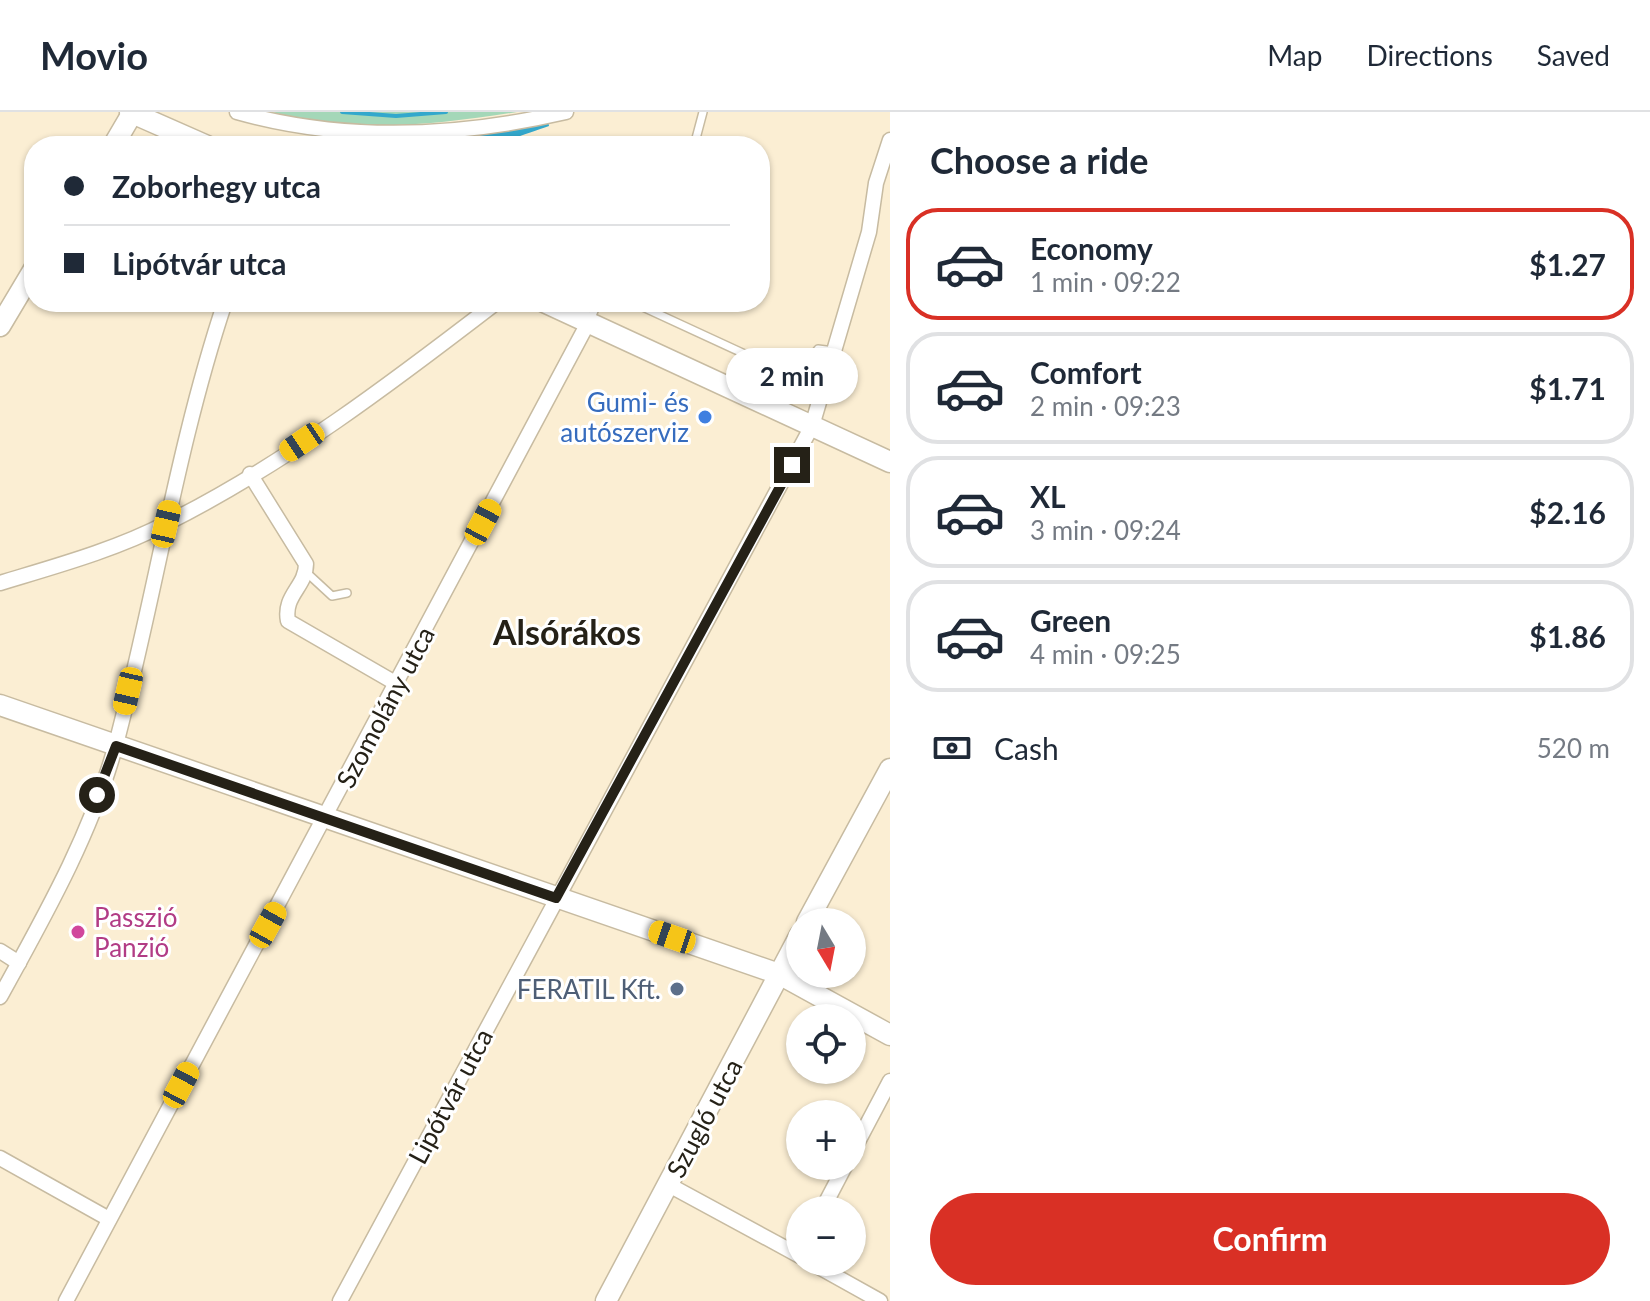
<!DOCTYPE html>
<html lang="en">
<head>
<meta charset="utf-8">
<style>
	body { margin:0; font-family:Lato,sans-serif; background:#f6f6f7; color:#1f2937; height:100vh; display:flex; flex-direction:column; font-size:30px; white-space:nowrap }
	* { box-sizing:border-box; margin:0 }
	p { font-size:26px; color:#747a83 }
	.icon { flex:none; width:44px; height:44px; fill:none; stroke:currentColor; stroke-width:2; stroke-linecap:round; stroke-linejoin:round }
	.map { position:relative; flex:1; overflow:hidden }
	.drawer { display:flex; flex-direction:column; background:#fff; width:760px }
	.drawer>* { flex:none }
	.banner { position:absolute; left:24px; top:24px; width:746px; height:176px; border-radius:32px; box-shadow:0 2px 6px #0004; display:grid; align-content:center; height:176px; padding:0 40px; background:#fff }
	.needle { width:52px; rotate:170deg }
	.fabs { position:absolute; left:786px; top:796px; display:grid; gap:16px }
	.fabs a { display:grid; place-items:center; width:80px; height:80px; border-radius:50%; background:#fff; box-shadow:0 2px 6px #0004; font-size:40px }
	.end { position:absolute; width:36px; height:36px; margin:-18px; border:10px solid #252117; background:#fff; box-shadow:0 0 0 4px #fff }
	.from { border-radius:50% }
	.bubble { position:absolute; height:56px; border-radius:28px; background:#fff; box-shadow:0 2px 6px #0004; font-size:26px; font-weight:700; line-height:56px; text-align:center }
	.car { position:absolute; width:24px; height:48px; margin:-24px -12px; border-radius:10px; box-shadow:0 0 6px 2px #0007; background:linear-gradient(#f5c518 24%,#345 0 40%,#f5c518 0 76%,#345 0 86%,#f5c518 0) }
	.banner b { display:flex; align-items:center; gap:28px; height:76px; font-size:30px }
	.banner b+b { border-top:2px solid #e0e1e3 }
	.banner i { width:20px; height:20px; background:#1f2937 }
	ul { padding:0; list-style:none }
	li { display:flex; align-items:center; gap:24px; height:112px; margin:0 16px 12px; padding:0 24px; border:4px solid #e0e1e3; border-radius:32px }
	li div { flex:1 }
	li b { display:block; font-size:30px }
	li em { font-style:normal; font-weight:700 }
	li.active { border-color:#d93025 }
	li>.icon { width:72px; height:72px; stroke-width:1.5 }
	h2 { padding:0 40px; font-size:36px; line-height:96px }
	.pay { display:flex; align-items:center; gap:20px; height:88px; padding:0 40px; font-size:30px }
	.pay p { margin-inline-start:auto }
	.cta { display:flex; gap:16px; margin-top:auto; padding:16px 40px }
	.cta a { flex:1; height:92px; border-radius:48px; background:#d93025; color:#fff; font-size:32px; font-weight:700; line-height:92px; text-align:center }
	header { display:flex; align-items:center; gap:48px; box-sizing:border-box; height:112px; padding:0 40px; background:#fff; border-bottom:2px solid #e0e1e3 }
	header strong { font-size:38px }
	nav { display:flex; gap:44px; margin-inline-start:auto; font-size:28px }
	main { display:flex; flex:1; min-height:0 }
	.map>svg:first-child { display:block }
</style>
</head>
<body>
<header>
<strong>Movio</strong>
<nav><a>Map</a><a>Directions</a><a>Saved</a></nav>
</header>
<main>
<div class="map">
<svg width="890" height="1189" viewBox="0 0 890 1189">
	<rect width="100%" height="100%" fill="#fbeed3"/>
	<path fill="#a4d7b8" d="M 272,0 L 517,0 C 435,13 353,22 272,0 Z"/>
	<path fill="#33a8cc" d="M 548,8 L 549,14 C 519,24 460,49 431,29 L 431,24 Z"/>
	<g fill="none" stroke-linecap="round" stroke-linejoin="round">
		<polyline stroke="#33a8cc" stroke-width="4" points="342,0 396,4 446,0"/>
		<defs>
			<g id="lane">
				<polyline points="694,34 703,0"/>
				<polyline points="632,190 788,262 799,261 818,237 834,239"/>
				<polyline points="589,210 598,190"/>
				<polyline points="306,460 332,484 347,481"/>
			</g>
			<g id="street">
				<path d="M 237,0 C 344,30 458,25 566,0"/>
				<path d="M 250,362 L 306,452 C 306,475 283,483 288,509 L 397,572"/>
				<path d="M 0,471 C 56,454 115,438 167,411 C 285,352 393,270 497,190"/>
				<polyline points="0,839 19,851"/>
				<path d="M 0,885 C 44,805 92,721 116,632 C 155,485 177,334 225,190"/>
				<polyline points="852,1041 890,969"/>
				<polyline points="0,1046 109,1107"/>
				<polyline points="669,1073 800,1144"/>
				<polyline points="822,1098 845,1054"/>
				<polyline points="810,1150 880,1189"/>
				<polyline points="66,1189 588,211"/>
				<polyline points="340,1189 812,314 869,120 876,71 890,28"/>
			</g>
			<g id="secondary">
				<polyline points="130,0 207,34"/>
				<polyline points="113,34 133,0"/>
				<polyline points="544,190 890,350"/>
				<polyline points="0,214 34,157"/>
				<polyline points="0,593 779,862 890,923"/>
				<polyline points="807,810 890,657"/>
				<polyline points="606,1189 800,823"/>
			</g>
		</defs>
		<use href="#lane" stroke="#c7bba1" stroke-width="10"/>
		<use href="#street" stroke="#c7bba1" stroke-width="17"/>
		<use href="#secondary" stroke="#c7bba1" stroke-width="23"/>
		<use href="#lane" stroke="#fff" stroke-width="7"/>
		<use href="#street" stroke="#fff" stroke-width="14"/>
		<use href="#secondary" stroke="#fff" stroke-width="20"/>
	</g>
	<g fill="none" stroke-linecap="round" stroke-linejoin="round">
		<polyline stroke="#252117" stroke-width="10" points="97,683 116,634 556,786 792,353"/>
	</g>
	<circle fill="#3f7fe0" stroke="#fff" stroke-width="3" cx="705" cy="305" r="8"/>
	<circle fill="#d1479c" stroke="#fff" stroke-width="3" cx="78" cy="820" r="8"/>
	<circle fill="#5c6f8a" stroke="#fff" stroke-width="3" cx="677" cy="877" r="8"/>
	<g text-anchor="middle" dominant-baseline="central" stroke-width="6" stroke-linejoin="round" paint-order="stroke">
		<g font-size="26" fill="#366cbe" stroke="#fff" text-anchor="end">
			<text x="689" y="290">Gumi- és<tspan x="689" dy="30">autószerviz</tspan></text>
		</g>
		<g font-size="26" fill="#252117" stroke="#fff">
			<text transform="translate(385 595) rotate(-62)">Szomolány utca</text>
			<text transform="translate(450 984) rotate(-62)">Lipótvár utca</text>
			<text transform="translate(704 1006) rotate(-62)">Szugló utca</text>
		</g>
		<g font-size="26" fill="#b23c85" stroke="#fff" text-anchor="start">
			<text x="94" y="805">Passzió<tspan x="94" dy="30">Panzió</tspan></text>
		</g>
		<g font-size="26" fill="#4e5e75" stroke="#fff" text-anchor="end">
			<text x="661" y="877">FERATIL Kft.</text>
		</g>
		<g font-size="34" font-weight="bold" fill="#252117" stroke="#fff">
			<text x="567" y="519">Alsórákos</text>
		</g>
	</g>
</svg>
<div class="fabs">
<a><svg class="needle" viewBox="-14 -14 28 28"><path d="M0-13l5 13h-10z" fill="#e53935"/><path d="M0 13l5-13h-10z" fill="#747a83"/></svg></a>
<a><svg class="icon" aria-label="locate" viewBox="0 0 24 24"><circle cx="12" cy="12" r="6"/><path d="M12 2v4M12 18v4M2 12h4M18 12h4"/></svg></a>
<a>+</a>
<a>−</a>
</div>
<i class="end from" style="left:97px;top:683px"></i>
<i class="end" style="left:792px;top:353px"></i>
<div class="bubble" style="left:726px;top:236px;width:132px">2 min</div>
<i class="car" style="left:302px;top:330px;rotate:236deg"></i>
<i class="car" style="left:483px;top:410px;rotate:28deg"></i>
<i class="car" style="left:166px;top:412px;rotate:13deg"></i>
<i class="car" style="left:128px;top:579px;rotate:193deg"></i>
<i class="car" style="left:268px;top:813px;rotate:29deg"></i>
<i class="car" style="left:672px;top:825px;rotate:289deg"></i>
<i class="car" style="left:181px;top:973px;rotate:28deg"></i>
<div class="banner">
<b><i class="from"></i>Zoborhegy utca</b>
<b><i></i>Lipótvár utca</b>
</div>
</div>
<section class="drawer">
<h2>Choose a ride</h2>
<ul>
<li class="active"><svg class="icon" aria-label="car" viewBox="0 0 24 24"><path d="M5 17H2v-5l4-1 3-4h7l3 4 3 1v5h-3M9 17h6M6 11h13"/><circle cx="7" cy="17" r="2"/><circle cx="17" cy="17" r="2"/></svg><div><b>Economy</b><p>1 min · 09:22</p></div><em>$1.27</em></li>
<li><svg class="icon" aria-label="car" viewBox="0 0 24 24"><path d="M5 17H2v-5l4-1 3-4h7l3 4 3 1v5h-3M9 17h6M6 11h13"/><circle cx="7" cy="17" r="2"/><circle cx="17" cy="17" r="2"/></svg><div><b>Comfort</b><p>2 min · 09:23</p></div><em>$1.71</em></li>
<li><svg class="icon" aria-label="car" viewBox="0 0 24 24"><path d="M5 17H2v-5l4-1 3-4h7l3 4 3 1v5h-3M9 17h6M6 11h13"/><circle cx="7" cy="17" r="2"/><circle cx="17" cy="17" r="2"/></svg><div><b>XL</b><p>3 min · 09:24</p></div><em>$2.16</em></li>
<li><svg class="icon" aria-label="car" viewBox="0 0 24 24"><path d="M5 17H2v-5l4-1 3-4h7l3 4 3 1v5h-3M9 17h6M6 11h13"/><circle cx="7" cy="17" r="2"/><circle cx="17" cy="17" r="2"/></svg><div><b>Green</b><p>4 min · 09:25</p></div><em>$1.86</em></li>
</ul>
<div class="pay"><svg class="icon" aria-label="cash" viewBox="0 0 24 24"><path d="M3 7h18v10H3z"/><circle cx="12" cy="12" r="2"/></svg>Cash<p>520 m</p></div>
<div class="cta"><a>Confirm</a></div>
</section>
</main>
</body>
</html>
